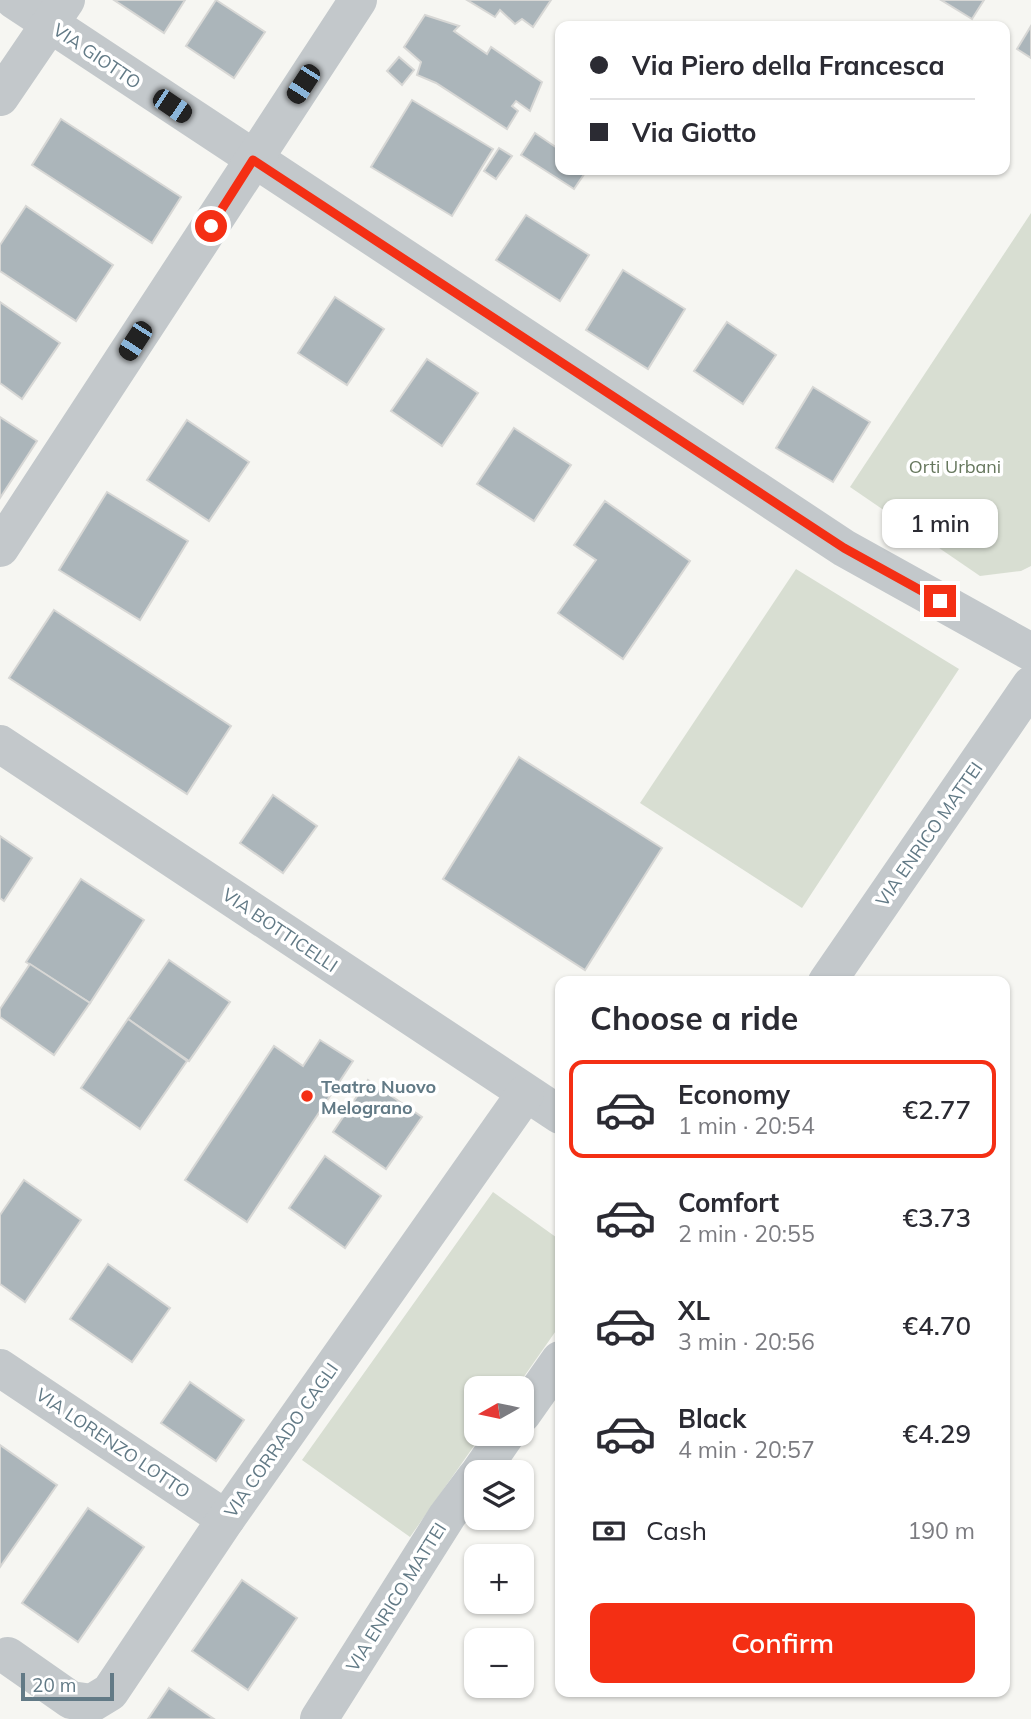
<!DOCTYPE html>
<html lang="en">
<head>
<meta charset="utf-8">
<style>
	body { margin:0; font-family:Mulish,sans-serif; background:#f7f7f7; color:#2b2b33; height:100vh; display:flex; flex-direction:column; font-size:26px; white-space:nowrap }
	* { box-sizing:border-box; margin:0 }
	p { font-size:23px; color:#7c7c81 }
	.icon { flex:none; width:38px; height:38px; fill:none; stroke:currentColor; stroke-width:2; stroke-linecap:round; stroke-linejoin:round }
	.map { position:relative; flex:1; overflow:hidden }
	.sheet { position:absolute; left:555px; top:976px; width:455px; height:721px; display:flex; flex-direction:column; background:#fff; border-radius:14px; box-shadow:0 2px 5px #0004 }
	.sheet>* { flex:none }
	.banner { position:absolute; left:555px; top:21px; width:455px; height:154px; border-radius:14px; box-shadow:0 2px 5px #0004; display:grid; align-content:center; height:154px; padding:0 35px; background:#fff }
	.needle { width:46px; rotate:261deg }
	.fabs { position:absolute; left:464px; top:1376px; display:grid; gap:14px }
	.fabs a { display:grid; place-items:center; width:70px; height:70px; border-radius:14px; background:#fff; box-shadow:0 2px 5px #0004; font-size:35px }
	.scale { position:absolute; left:21px; bottom:18px; width:93px; box-sizing:border-box; padding-left:7px; border:4px solid #627a86; border-top:0; font-size:19px; line-height:24px; white-space:nowrap; color:#627a86; -webkit-text-stroke:5px #fff; paint-order:stroke }
	.end { position:absolute; width:32px; height:32px; margin:-16px; border:9px solid #f42f14; background:#fff; box-shadow:0 0 0 4px #fff }
	.from { border-radius:50% }
	.bubble { position:absolute; height:49px; border-radius:14px; background:#fff; box-shadow:0 2px 5px #0004; font-size:23px; font-weight:600; line-height:49px; text-align:center }
	.car { position:absolute; width:21px; height:42px; margin:-21px -10px; border-radius:9px; box-shadow:0 0 5px 2px #0007; background:linear-gradient(#222 24%,#8ab4d8 0 40%,#222 0 76%,#8ab4d8 0 86%,#222 0) }
	.banner b { display:flex; align-items:center; gap:24px; height:66px; font-size:26px }
	.banner b+b { border-top:2px solid #e1e1e2 }
	.banner i { width:18px; height:18px; background:#2b2b33 }
	ul { padding:0; list-style:none }
	li { display:flex; align-items:center; gap:21px; height:98px; margin:0 14px 10px; padding:0 21px; border:4px solid transparent; border-radius:14px }
	li div { flex:1 }
	li b { display:block; font-size:26px }
	li em { font-style:normal; font-weight:600 }
	li.selected { border-color:#f42f14 }
	li>.icon { width:63px; height:63px; stroke-width:1.5 }
	h2 { padding:0 35px; font-size:32px; line-height:84px }
	.pay { display:flex; align-items:center; gap:18px; height:77px; padding:0 35px; font-size:26px }
	.pay p { margin-inline-start:auto }
	.button { display:flex; gap:14px; margin-top:auto; padding:14px 35px }
	.button a { flex:1; height:80px; border-radius:14px; background:#f42f14; color:#fff; font-size:28px; font-weight:600; line-height:80px; text-align:center }
	.map>svg:first-child { display:block }
</style>
</head>
<body>
<div class="map">
<svg width="1031" height="1719" viewBox="0 0 1031 1719">
	<rect width="100%" height="100%" fill="#f6f6f2"/>
	<g fill="#d8ded2">
		<polygon points="1031,213 1031,566 1021,571 980,576 850,487"/>
		<polygon points="796,569 959,669 802,908 640,803"/>
		<polygon points="493,1192 560,1240 560,1325 516,1388 476,1388 476,1433 483,1433 410,1537 302,1460"/>
	</g>
	<g fill="#abb5ba" stroke="#d7d7d5" stroke-width="2">
		<polygon points="114,0 185,0 164,33"/>
		<polygon points="216,0 265,32 234,78 186,46"/>
		<polygon points="467,0 551,0 533,27 522,19 515,24 500,10 495,17"/>
		<polygon points="941,0 984,0 972,19"/>
		<polygon points="425,15 459,26 454,31 487,54 491,47 542,82 530,111 516,101 512,106 518,111 507,129 436,83 417,75 421,62 404,47"/>
		<polygon points="1031,26 1031,58 1017,49"/>
		<polygon points="399,57 414,70 402,85 387,71"/>
		<polygon points="412,100 493,149 452,216 371,167"/>
		<polygon points="61,119 181,197 152,243 32,165"/>
		<polygon points="535,133 560,150 560,170 587,170 574,189 521,155"/>
		<polygon points="499,148 512,156 496,179 484,171"/>
		<polygon points="26,206 113,265 76,321 0,271 0,245"/>
		<polygon points="526,215 589,255 560,301 496,260"/>
		<polygon points="623,270 685,309 648,369 586,330"/>
		<polygon points="335,297 384,329 347,385 298,353"/>
		<polygon points="0,302 60,343 22,399 0,383"/>
		<polygon points="727,322 776,355 743,404 694,371"/>
		<polygon points="427,359 478,393 442,446 391,411"/>
		<polygon points="813,387 870,422 833,482 776,448"/>
		<polygon points="0,417 37,441 0,498"/>
		<polygon points="187,420 249,462 209,521 147,480"/>
		<polygon points="514,428 571,465 534,521 477,484"/>
		<polygon points="107,492 188,541 140,620 59,570"/>
		<polygon points="605,501 690,561 623,659 558,613 596,560 574,545"/>
		<polygon points="54,610 231,726 187,794 9,678"/>
		<polygon points="519,757 662,848 585,970 443,879"/>
		<polygon points="273,795 317,826 283,873 240,843"/>
		<polygon points="0,836 32,858 4,901 0,898"/>
		<polygon points="81,879 144,920 90,1003 26,962"/>
		<polygon points="169,960 230,1002 189,1061 128,1019"/>
		<polygon points="30,964 90,1003 54,1055 0,1017 0,1009"/>
		<polygon points="128,1019 187,1061 140,1129 81,1088"/>
		<polygon points="320,1040 353,1061 247,1222 185,1180 274,1046 303,1066"/>
		<polygon points="368,1080 422,1117 386,1169 333,1132"/>
		<polygon points="325,1156 381,1196 345,1248 289,1208"/>
		<polygon points="24,1180 81,1220 25,1302 0,1284 0,1215"/>
		<polygon points="108,1264 170,1308 132,1362 70,1319"/>
		<polygon points="190,1382 244,1420 216,1461 161,1423"/>
		<polygon points="0,1445 57,1485 0,1567"/>
		<polygon points="88,1508 144,1547 78,1642 22,1603"/>
		<polygon points="242,1580 297,1618 248,1690 192,1651"/>
		<polygon points="169,1688 214,1719 148,1719"/>
	</g>
	<g fill="none" stroke-linecap="round" stroke-linejoin="round">
		<g stroke="#c3c8cb" stroke-width="38">
			<polyline points="14,0 844,548 1031,652"/>
			<polyline points="0,97 66,0"/>
			<polyline points="0,548 358,0"/>
			<polyline points="0,744 560,1115"/>
			<polyline points="827,982 1031,685"/>
			<polyline points="0,1368 226,1519"/>
			<polyline points="522,1414 560,1360"/>
			<polyline points="480,1472 507,1433"/>
			<polyline points="8,1656 71,1700 92,1703 110,1692 226,1519 525,1094"/>
			<polyline points="319,1719 447,1516 476,1477"/>
		</g>
	</g>
	<g fill="none" stroke-linecap="round" stroke-linejoin="round">
		<polyline stroke="#f42f14" stroke-width="9" points="211,226 253,160 844,548 940,601"/>
	</g>
	<circle fill="#f42f14" stroke="#fff" stroke-width="2.5" cx="307" cy="1096" r="7"/>
	<g text-anchor="middle" dominant-baseline="central" stroke-width="7" stroke-linejoin="round" paint-order="stroke">
		<g font-size="18" fill="#627a86" stroke="#fff">
			<text transform="translate(97 56) rotate(34)">VIA GIOTTO</text>
			<text transform="translate(929 834) rotate(-55)">VIA ENRICO MATTEI</text>
			<text transform="translate(280 930) rotate(34)">VIA BOTTICELLI</text>
			<text transform="translate(281 1440) rotate(-55)">VIA CORRADO CAGLI</text>
			<text transform="translate(113 1443) rotate(34)">VIA LORENZO LOTTO</text>
			<text transform="translate(396 1597) rotate(-58)">VIA ENRICO MATTEI</text>
		</g>
		<g font-size="18" fill="#66775d" stroke="#fff">
			<text x="955" y="466">Orti Urbani</text>
		</g>
		<g font-size="18" font-weight="bold" fill="#627a86" stroke="#fff" text-anchor="start">
			<text x="321" y="1086">Teatro Nuovo<tspan x="321" dy="21">Melograno</tspan></text>
		</g>
	</g>
</svg>
<div class="fabs">
<a><svg class="needle" viewBox="-14 -14 28 28"><path d="M0-13l5 13h-10z" fill="#e53935"/><path d="M0 13l5-13h-10z" fill="#7c7c81"/></svg></a>
<a><svg class="icon" aria-label="layers" viewBox="0 0 24 24"><path d="M12 4l9 5-9 5-9-5zM3 14l9 5 9-5"/></svg></a>
<a>+</a>
<a>−</a>
</div>
<div class="scale">20 m</div>
<i class="end from" style="left:211px;top:226px"></i>
<i class="end" style="left:940px;top:601px"></i>
<div class="bubble" style="left:882px;top:499px;width:116px">1 min</div>
<i class="car" style="left:303px;top:84px;rotate:213deg"></i>
<i class="car" style="left:172px;top:106px;rotate:124deg"></i>
<i class="car" style="left:135px;top:341px;rotate:213deg"></i>
<div class="banner">
<b><i class="from"></i>Via Piero della Francesca</b>
<b><i></i>Via Giotto</b>
</div>
<section class="sheet">
<h2>Choose a ride</h2>
<ul>
<li class="selected"><svg class="icon" aria-label="car" viewBox="0 0 24 24"><path d="M5 17H2v-5l4-1 3-4h7l3 4 3 1v5h-3M9 17h6M6 11h13"/><circle cx="7" cy="17" r="2"/><circle cx="17" cy="17" r="2"/></svg><div><b>Economy</b><p>1 min · 20:54</p></div><em>€2.77</em></li>
<li><svg class="icon" aria-label="car" viewBox="0 0 24 24"><path d="M5 17H2v-5l4-1 3-4h7l3 4 3 1v5h-3M9 17h6M6 11h13"/><circle cx="7" cy="17" r="2"/><circle cx="17" cy="17" r="2"/></svg><div><b>Comfort</b><p>2 min · 20:55</p></div><em>€3.73</em></li>
<li><svg class="icon" aria-label="car" viewBox="0 0 24 24"><path d="M5 17H2v-5l4-1 3-4h7l3 4 3 1v5h-3M9 17h6M6 11h13"/><circle cx="7" cy="17" r="2"/><circle cx="17" cy="17" r="2"/></svg><div><b>XL</b><p>3 min · 20:56</p></div><em>€4.70</em></li>
<li><svg class="icon" aria-label="car" viewBox="0 0 24 24"><path d="M5 17H2v-5l4-1 3-4h7l3 4 3 1v5h-3M9 17h6M6 11h13"/><circle cx="7" cy="17" r="2"/><circle cx="17" cy="17" r="2"/></svg><div><b>Black</b><p>4 min · 20:57</p></div><em>€4.29</em></li>
</ul>
<div class="pay"><svg class="icon" aria-label="cash" viewBox="0 0 24 24"><path d="M3 7h18v10H3z"/><circle cx="12" cy="12" r="2"/></svg>Cash<p>190 m</p></div>
<div class="button"><a>Confirm</a></div>
</section>
</div>
</body>
</html>
